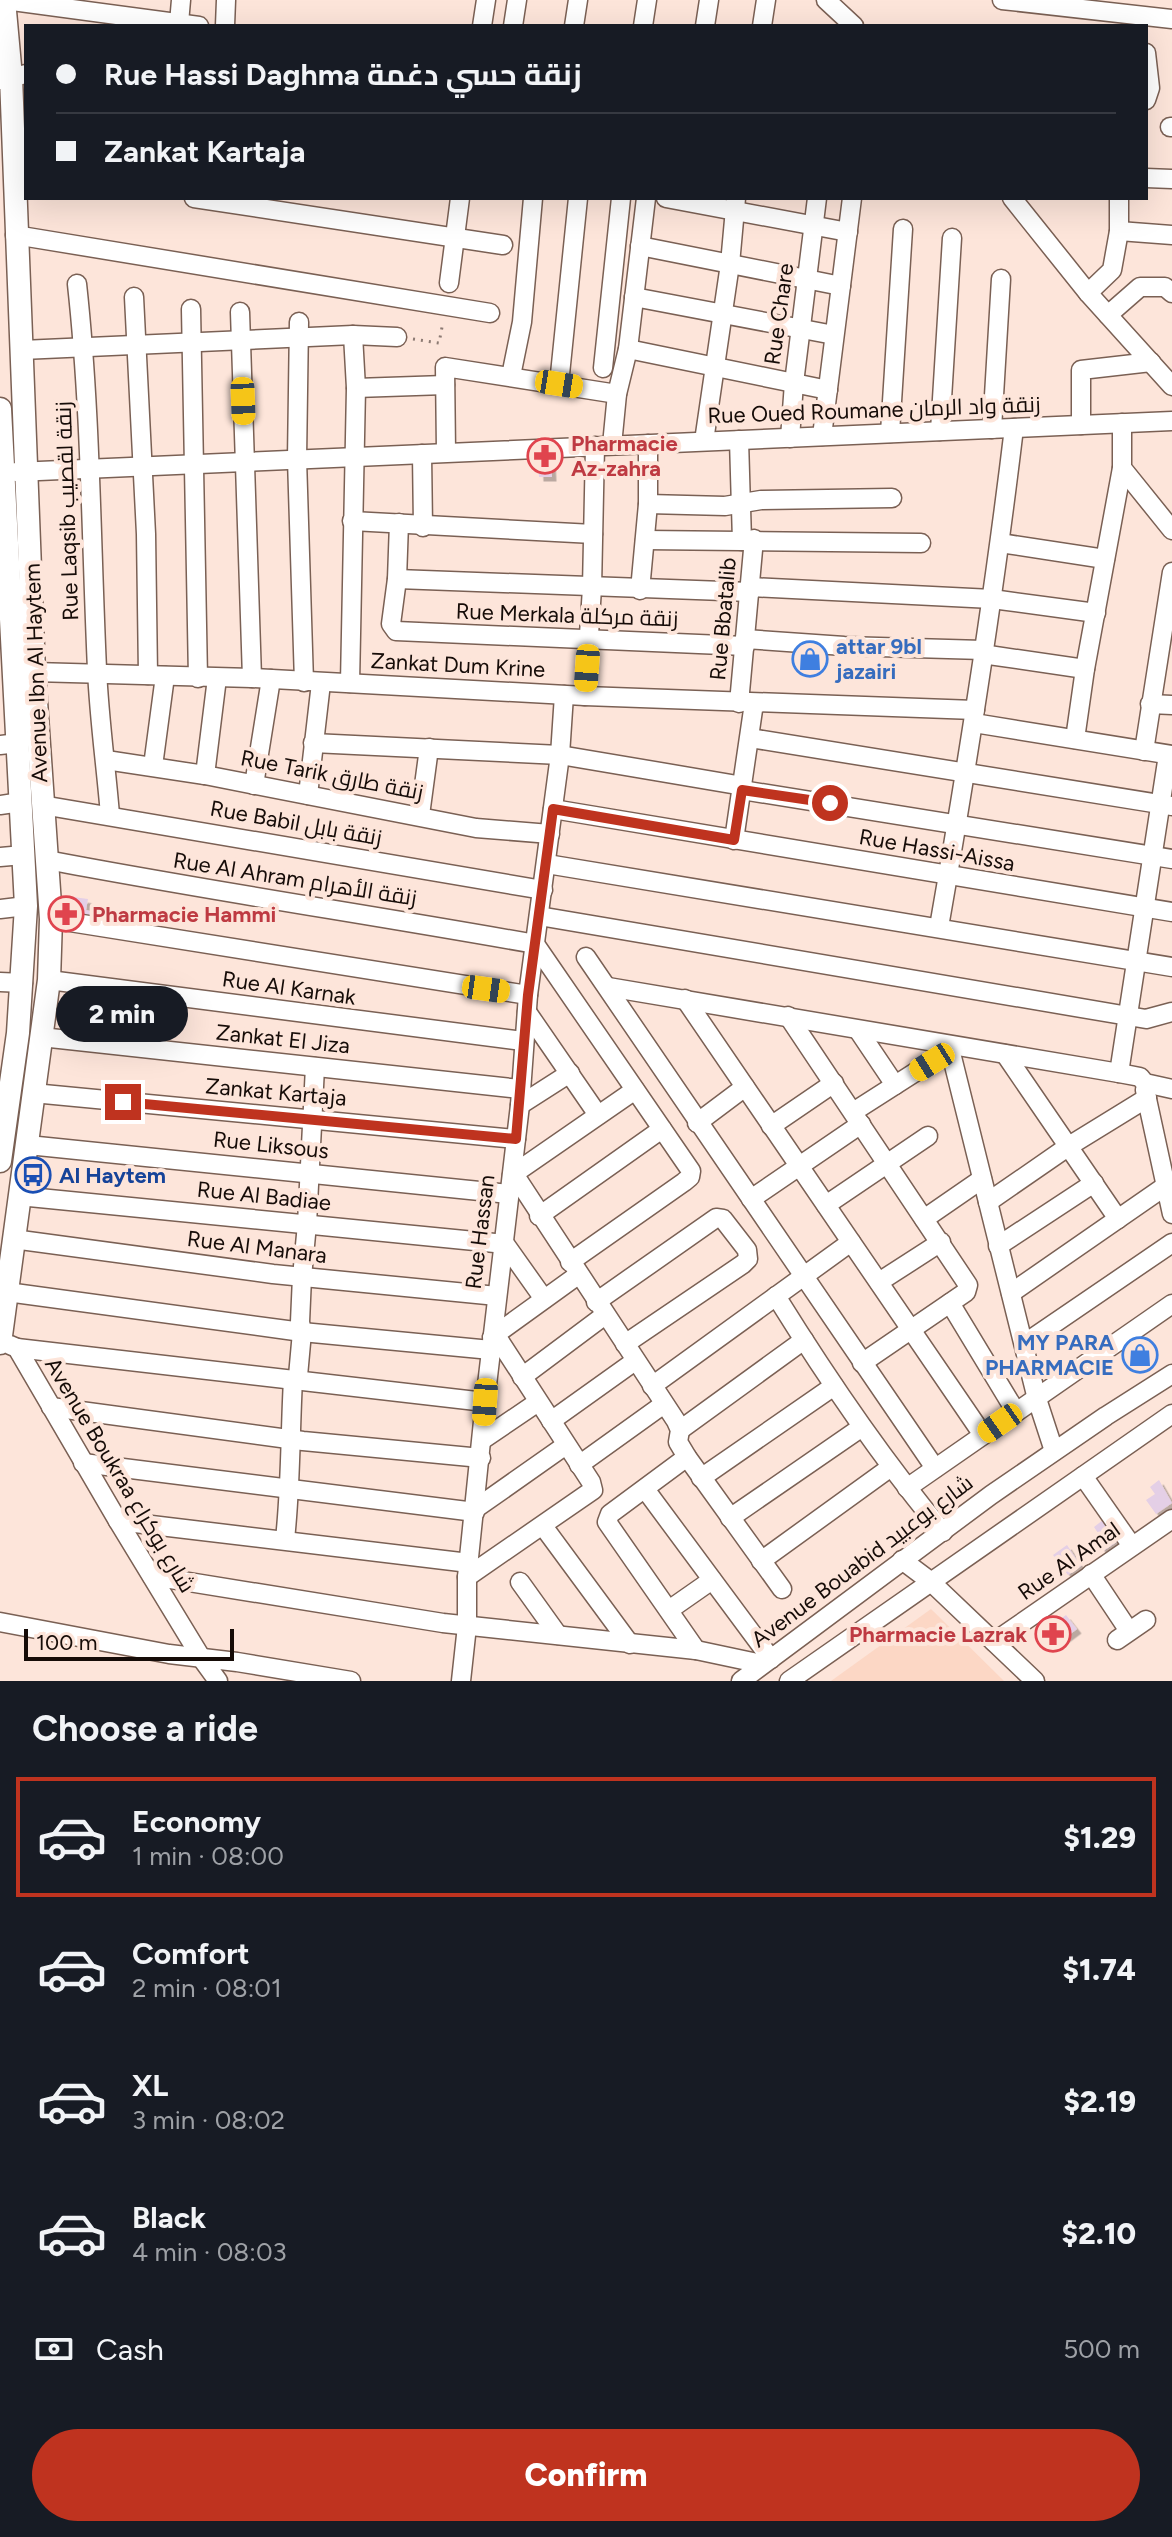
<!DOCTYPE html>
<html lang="en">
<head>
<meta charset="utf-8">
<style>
	body { margin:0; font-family:Figtree,Cairo,sans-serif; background:#242831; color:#f1f3f6; height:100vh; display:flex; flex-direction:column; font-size:30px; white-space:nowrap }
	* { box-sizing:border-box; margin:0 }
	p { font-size:26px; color:#9ea1a6 }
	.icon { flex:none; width:44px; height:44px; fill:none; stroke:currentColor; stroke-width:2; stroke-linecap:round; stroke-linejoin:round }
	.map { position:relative; height:1681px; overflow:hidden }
	.drawer { display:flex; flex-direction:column; background:#171b24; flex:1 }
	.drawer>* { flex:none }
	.top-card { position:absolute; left:24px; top:24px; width:1124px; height:176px; border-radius:0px; box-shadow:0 8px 32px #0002; display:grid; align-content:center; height:176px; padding:0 32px; background:#171b24 }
	.scale { position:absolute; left:24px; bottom:20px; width:210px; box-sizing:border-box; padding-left:8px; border:4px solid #160c08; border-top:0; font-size:22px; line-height:28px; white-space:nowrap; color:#160c08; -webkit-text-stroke:6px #fde5da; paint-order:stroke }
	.end { position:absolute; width:36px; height:36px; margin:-18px; border:10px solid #bf331f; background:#fff; box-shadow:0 0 0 4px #fff }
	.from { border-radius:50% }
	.bubble { position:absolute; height:56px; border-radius:28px; background:#171b24; box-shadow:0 8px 32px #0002; font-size:26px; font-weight:800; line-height:56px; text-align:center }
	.car { position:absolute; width:24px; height:48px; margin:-24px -12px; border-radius:10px; box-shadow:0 0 6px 2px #0007; background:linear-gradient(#f5c518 24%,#345 0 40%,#f5c518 0 76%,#345 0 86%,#f5c518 0) }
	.top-card b { display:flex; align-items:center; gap:28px; height:76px; font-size:30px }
	.top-card b+b { border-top:2px solid #363941 }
	.top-card i { width:20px; height:20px; background:#f1f3f6 }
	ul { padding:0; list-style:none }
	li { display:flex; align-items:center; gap:24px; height:120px; margin:0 16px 12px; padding:0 16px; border:4px solid transparent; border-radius:0px }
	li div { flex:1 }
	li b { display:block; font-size:30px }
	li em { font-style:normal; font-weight:800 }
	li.selected { border-color:#bf331f }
	li>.icon { width:72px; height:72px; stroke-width:1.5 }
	h2 { padding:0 32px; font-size:36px; line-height:96px }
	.pay { display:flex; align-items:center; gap:20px; height:88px; padding:0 32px; font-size:30px }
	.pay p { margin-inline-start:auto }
	.cta { display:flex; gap:16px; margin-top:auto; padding:16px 32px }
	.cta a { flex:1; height:92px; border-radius:48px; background:#bf331f; color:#fff; font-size:32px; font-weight:800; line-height:92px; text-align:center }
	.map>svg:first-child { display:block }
</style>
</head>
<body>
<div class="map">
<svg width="1172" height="1681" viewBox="0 0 1172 1681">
	<defs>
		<filter id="shadow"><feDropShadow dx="4.5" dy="4.5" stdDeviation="0" flood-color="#0004"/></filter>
	</defs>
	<rect width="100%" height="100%" fill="#fde5da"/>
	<polygon fill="#fcd7c5" points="931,1609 1004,1681 831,1681"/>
	<g fill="#e4cfe6" filter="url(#shadow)">
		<polygon points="538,458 551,458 552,477 539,477"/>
		<polygon points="66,896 88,899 86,910 101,914 99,924 63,917"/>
		<polygon points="1159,1480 1172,1503 1156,1514 1146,1500 1155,1494 1150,1487"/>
		<polygon points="1103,1520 1118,1541 1103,1551 1093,1536 1098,1533 1094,1527"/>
		<polygon points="1067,1545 1081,1566 1068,1575 1053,1555"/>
		<polygon points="1066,1615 1077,1629 1057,1644 1046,1630"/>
	</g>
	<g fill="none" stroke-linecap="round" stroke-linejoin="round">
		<defs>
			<g id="minor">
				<polyline points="5,0 199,26"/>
				<polyline points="826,0 854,26"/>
				<polyline points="1002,0 1172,19"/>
				<polyline points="179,23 181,0"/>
				<polyline points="225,26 226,0"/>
				<polyline points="482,26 486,0"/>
				<polyline points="513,26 517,0"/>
				<polyline points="574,26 578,0"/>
				<polyline points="643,26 647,0"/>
				<polyline points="705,26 709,0"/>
				<polyline points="762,26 766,0"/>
				<polyline points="1146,53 1150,88 1146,100"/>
				<polyline points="0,80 26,74"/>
				<polyline points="1170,127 1172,127"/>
				<polyline points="1146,178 1172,179"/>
				<polyline points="194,198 503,245"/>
				<polyline points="666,198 848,232"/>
				<polyline points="1012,198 1088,293 1172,386"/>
				<polyline points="1119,231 1172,235"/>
				<polyline points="15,235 490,313"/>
				<polyline points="640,246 841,286"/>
				<polyline points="449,283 460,198"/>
				<path d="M 77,284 C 91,412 91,541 97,669 C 99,718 106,766 110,815"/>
				<polyline points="1088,293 1112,270 1119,231 1119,198"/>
				<polyline points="134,297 146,534 148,675"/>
				<polyline points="634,297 834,335"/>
				<polyline points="191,309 198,678"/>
				<polyline points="240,312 252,678"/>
				<polyline points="1108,315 1140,287 1165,287 1172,293"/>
				<polyline points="299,322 297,459 304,682"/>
				<polyline points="628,349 828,390"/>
				<polyline points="22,350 353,335 397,337"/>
				<polyline points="603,368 621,198"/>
				<polyline points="511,376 522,322 533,198"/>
				<polyline points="559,384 578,198"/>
				<polyline points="356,388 445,385"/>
				<polyline points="1122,423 1122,468 1172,530"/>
				<polyline points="1081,425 1081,370 1151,362"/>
				<polyline points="992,429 1001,279"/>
				<polyline points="940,431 952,238"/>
				<polyline points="890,433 903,229"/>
				<polyline points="822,436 852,198"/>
				<polyline points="790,438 794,383 817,198"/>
				<polyline points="739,440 742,541"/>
				<polyline points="704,441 730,264 736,198"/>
				<polyline points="612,445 617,394 628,349 646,198"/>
				<polyline points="446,452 445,367 617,394"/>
				<polyline points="422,454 423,527"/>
				<polyline points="16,472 1172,421"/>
				<polyline points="648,504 725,506 761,500 892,498"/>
				<polyline points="352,521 593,534"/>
				<polyline points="399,523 397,579 391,624 396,631 745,646"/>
				<polyline points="645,540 921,543"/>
				<polyline points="1000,543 1105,559"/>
				<polyline points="397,579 750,592"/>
				<polyline points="751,587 992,599 1096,613"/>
				<polyline points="640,590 648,504 648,444"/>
				<polyline points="745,639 844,646 983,650"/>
				<polyline points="982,654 1085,669"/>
				<polyline points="34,672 252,678 585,696 975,710"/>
				<polyline points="350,683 356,388 353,335"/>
				<polyline points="585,696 592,588 595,446"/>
				<polyline points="739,703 754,539"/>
				<polyline points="1150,704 1172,705"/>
				<polyline points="974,723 1172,755"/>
				<polyline points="750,738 1172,806"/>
				<polyline points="1075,739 1085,669 1122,468"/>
				<polyline points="313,743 560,755 743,786"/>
				<polyline points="0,745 18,743"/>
				<polyline points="1144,751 1172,572"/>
				<polyline points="106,760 205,775 476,828 550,834"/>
				<polyline points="153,766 165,676"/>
				<polyline points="205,775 217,678"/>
				<polyline points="254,785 271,679"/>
				<polyline points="742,790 1172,859"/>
				<polyline points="308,795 321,683"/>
				<polyline points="0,805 21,802"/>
				<polyline points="42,805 543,890"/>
				<polyline points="553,809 1172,912"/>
				<polyline points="420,815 429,748"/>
				<polyline points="734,840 754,703"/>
				<polyline points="0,857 23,855"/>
				<path d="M 47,860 C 209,891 373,915 535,944 L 691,1171 L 690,1177 L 684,1182 L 570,1262"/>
				<polyline points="547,864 1172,967"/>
				<polyline points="0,909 26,906"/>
				<polyline points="539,916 1146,1019 1172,1012"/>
				<polyline points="51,919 528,995"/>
				<path d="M 939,927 C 968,761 994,595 1014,428"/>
				<polyline points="586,957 935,1468"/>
				<polyline points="49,980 523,1041"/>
				<polyline points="0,982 23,983"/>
				<polyline points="608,987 1119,1073 1140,1077 1145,1083 1172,1089"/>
				<polyline points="685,999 983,1435"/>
				<polyline points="527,1012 598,1115"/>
				<polyline points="788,1016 968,1285 966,1292 862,1363"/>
				<polyline points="858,1030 895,1085"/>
				<polyline points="41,1037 520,1089"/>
				<polyline points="949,1045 1037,1399 1054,1451"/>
				<polyline points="1005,1054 1118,1219"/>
				<polyline points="1119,1073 1168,755"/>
				<polyline points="1145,1090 1172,1214"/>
				<polyline points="33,1093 516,1139"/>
				<polyline points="520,1105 570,1073"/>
				<polyline points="853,1112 950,1050"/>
				<polyline points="697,1123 745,1087"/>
				<polyline points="771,1126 834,1083"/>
				<polyline points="28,1145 509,1194"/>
				<polyline points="514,1174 676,1421 680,1430 678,1442 687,1457 782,1589"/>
				<polyline points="512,1175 635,1090"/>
				<polyline points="19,1196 505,1244 544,1299"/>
				<polyline points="751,1199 861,1124"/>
				<polyline points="988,1202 1069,1146 1147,1098"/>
				<polyline points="826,1205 928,1136"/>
				<polyline points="539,1216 662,1129"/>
				<polyline points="924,1219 982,1179"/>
				<polyline points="13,1239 273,1274 497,1296"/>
				<polyline points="998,1246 1094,1183"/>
				<polyline points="879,1282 941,1242"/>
				<polyline points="7,1292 302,1332 491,1350"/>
				<polyline points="1011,1293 1167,1185"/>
				<path d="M 776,1296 C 827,1378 881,1458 943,1532"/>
				<polyline points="596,1302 716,1218 723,1219 747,1250 748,1259 743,1264 625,1344"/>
				<polyline points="950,1303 1016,1412"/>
				<polyline points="492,1337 578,1275"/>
				<polyline points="1024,1344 1172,1243"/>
				<polyline points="10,1345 17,1348 118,1521 202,1659 218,1681"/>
				<polyline points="17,1348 485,1402"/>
				<polyline points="522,1377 605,1315"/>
				<polyline points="652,1386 851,1242"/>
				<polyline points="51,1407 303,1441 481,1458"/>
				<polyline points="551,1421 635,1361"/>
				<polyline points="680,1430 804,1340"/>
				<polyline points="482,1440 538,1402"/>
				<polyline points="687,1457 610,1514 607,1522 696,1650"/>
				<polyline points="83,1463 475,1512"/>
				<polyline points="579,1465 664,1404"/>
				<polyline points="1083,1476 1132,1546"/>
				<polyline points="701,1478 834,1386"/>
				<polyline points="907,1488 1172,1304"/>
				<polyline points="645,1489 771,1659"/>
				<polyline points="475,1509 566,1445"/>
				<polyline points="730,1518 862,1427"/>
				<polyline points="118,1521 469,1563"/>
				<polyline points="543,1526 630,1644"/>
				<path d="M 285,1539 C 291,1486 290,1433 293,1380 L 298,1376 L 302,1332 L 300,1322 L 302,1277 L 307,1224 L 315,1067"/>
				<polyline points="902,1560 930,1581 1035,1681"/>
				<polyline points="761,1561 891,1467"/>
				<polyline points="1091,1574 1129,1631"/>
				<polyline points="152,1576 443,1623 696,1650 762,1664"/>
				<polyline points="467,1577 593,1490 591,1482 495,1334"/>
				<polyline points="520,1582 558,1635"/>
				<polyline points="669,1610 712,1580"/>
				<polyline points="0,1622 169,1654 237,1662 351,1681"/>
				<polyline points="1117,1640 1146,1620"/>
				<polyline points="994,1642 1172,1519"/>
				<polyline points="461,1681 467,1626 467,1577 485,1402 520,1105 528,995 560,755 564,695"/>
				<polyline points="741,1681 991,1495 1106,1416 1172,1374"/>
				<polyline points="789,1681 1172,1414"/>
			</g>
			<g id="major">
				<polyline points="0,409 26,906 18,1033 0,1161"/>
				<polyline points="0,1343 49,980 51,919 34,672 11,77 4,0"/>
			</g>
		</defs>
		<use href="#minor" stroke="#7a6054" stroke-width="21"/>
		<use href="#major" stroke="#7a6054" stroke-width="25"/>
		<polyline stroke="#8c7a73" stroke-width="3" stroke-dasharray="2 6" stroke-linecap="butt" points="413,339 439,343 443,322"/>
		<use href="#minor" stroke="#fff" stroke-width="18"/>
		<use href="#major" stroke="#fff" stroke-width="22"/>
	</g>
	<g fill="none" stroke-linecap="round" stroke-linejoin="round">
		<polyline stroke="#bf331f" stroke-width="10" points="123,1102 516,1139 528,995 553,809 734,840 742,790 830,803"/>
	</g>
	<defs>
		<symbol id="pharmacy-ring" viewBox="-11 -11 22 22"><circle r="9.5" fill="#fde5da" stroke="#e0444e" stroke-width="1.5"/><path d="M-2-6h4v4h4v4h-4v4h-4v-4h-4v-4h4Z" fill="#e0444e"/></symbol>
		<symbol id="shop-ring" viewBox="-11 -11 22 22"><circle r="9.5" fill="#fde5da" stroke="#3f7fe0" stroke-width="1.5"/><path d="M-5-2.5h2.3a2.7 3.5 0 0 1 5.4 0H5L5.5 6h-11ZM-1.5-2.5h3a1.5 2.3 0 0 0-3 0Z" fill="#3f7fe0"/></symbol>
		<symbol id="bus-ring" viewBox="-11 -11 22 22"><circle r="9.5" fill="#fde5da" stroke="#1a4fb4" stroke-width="1.5"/><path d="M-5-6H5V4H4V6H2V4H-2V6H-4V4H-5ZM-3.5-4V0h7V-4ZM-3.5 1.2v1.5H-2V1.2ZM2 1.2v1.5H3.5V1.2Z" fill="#1a4fb4"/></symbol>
	</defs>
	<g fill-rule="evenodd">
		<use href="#pharmacy-ring" x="525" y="436" width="40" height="40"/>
		<use href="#shop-ring" x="790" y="639" width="40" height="40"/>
		<use href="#pharmacy-ring" x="46" y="894" width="40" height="40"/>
		<use href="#bus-ring" x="13" y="1155" width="40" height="40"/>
		<use href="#shop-ring" x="1120" y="1335" width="40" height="40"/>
		<use href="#pharmacy-ring" x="1033" y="1614" width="40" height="40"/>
	</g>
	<g text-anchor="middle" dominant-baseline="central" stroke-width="8" stroke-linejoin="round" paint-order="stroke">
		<g font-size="22" fill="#160c08" stroke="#fde5da">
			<text transform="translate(779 314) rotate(-82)">Rue Chare</text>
			<text transform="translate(874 410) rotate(-2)">Rue Oued Roumane زنقة واد الرمان</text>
			<text transform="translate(67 511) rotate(-92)">Rue Laqsib زنقة لقصيب</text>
			<text transform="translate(567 615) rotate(2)">Rue Merkala زنقة مركلة</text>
			<text transform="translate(723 619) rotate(-85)">Rue Bbatalib</text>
			<text transform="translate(458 665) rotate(3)">Zankat Dum Krine</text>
			<text transform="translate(36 673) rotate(-92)">Avenue Ibn Al Haytem</text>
			<text transform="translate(332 775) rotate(11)">Rue Tarik زنقة طارق</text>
			<text transform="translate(296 823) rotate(10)">Rue Babil زنقة بابل</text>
			<text transform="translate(937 850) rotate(10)">Rue Hassi-Aissa</text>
			<text transform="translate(295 879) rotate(9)">Rue Al Ahram زنقة الأهرام</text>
			<text transform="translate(289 988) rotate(8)">Rue Al Karnak</text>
			<text transform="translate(283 1039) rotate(6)">Zankat El Jiza</text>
			<text transform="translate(276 1092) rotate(5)">Zankat Kartaja</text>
			<text transform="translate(271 1145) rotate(6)">Rue Liksous</text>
			<text transform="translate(264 1196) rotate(6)">Rue Al Badiae</text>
			<text transform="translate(480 1232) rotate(-83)">Rue Hassan</text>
			<text transform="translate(257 1247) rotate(7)">Rue Al Manara</text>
			<text transform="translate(120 1475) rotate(59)">Avenue Boukraa شارع بوكراع</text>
			<text transform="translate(862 1561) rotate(-37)">Avenue Bouabid شارع بوعبيد</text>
			<text transform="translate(1069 1561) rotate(-35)">Rue Al Amal</text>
		</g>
		<g font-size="22" font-weight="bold" fill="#be3a42" stroke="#fde5da" text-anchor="start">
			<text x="571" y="443">Pharmacie<tspan x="571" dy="25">Az-zahra</tspan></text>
			<text x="92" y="914">Pharmacie Hammi</text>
			<text x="1027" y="1634" text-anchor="end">Pharmacie Lazrak</text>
		</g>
		<g font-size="22" font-weight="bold" fill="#366cbe" stroke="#fde5da" text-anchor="start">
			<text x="836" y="646">attar 9bl<tspan x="836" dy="25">jazairi</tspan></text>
			<text x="1114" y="1342" text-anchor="end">MY PARA<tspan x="1114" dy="25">PHARMACIE</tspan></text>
		</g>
		<g font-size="22" font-weight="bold" fill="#164399" stroke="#fde5da" text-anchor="start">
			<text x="59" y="1175">Al Haytem</text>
		</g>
	</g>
</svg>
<div class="scale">100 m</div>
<i class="end from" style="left:830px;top:803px"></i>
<i class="end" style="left:123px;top:1102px"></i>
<div class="bubble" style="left:56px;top:986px;width:132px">2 min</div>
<i class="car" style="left:559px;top:384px;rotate:99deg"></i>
<i class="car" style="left:243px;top:401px;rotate:178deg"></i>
<i class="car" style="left:587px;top:668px;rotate:184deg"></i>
<i class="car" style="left:486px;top:989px;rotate:98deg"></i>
<i class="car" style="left:932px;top:1062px;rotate:238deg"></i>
<i class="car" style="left:485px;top:1402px;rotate:184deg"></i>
<i class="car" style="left:1000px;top:1423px;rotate:235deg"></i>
<div class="top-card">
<b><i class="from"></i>Rue Hassi Daghma زنقة حسي دغمة</b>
<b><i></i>Zankat Kartaja</b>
</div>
</div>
<section class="drawer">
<h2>Choose a ride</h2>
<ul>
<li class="selected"><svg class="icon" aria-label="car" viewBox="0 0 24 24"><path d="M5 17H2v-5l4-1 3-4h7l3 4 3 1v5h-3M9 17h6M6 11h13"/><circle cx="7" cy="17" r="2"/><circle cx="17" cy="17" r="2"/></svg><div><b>Economy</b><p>1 min · 08:00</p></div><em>$1.29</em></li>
<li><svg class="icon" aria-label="car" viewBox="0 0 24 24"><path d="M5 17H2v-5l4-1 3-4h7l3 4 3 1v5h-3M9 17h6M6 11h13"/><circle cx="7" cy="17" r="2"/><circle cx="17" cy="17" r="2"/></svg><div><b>Comfort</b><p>2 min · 08:01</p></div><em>$1.74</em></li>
<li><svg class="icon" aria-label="car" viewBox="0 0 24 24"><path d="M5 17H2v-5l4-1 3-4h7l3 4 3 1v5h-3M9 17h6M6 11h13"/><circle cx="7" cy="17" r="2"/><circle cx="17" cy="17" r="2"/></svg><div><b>XL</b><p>3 min · 08:02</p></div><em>$2.19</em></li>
<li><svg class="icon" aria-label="car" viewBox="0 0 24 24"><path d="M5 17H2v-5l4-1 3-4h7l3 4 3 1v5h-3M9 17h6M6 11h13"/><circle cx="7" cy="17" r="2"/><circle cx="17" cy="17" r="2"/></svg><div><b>Black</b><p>4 min · 08:03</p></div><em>$2.10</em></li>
</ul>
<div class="pay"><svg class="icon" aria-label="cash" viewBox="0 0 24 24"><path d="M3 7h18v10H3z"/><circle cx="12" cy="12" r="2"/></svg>Cash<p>500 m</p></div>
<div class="cta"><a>Confirm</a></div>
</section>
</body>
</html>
